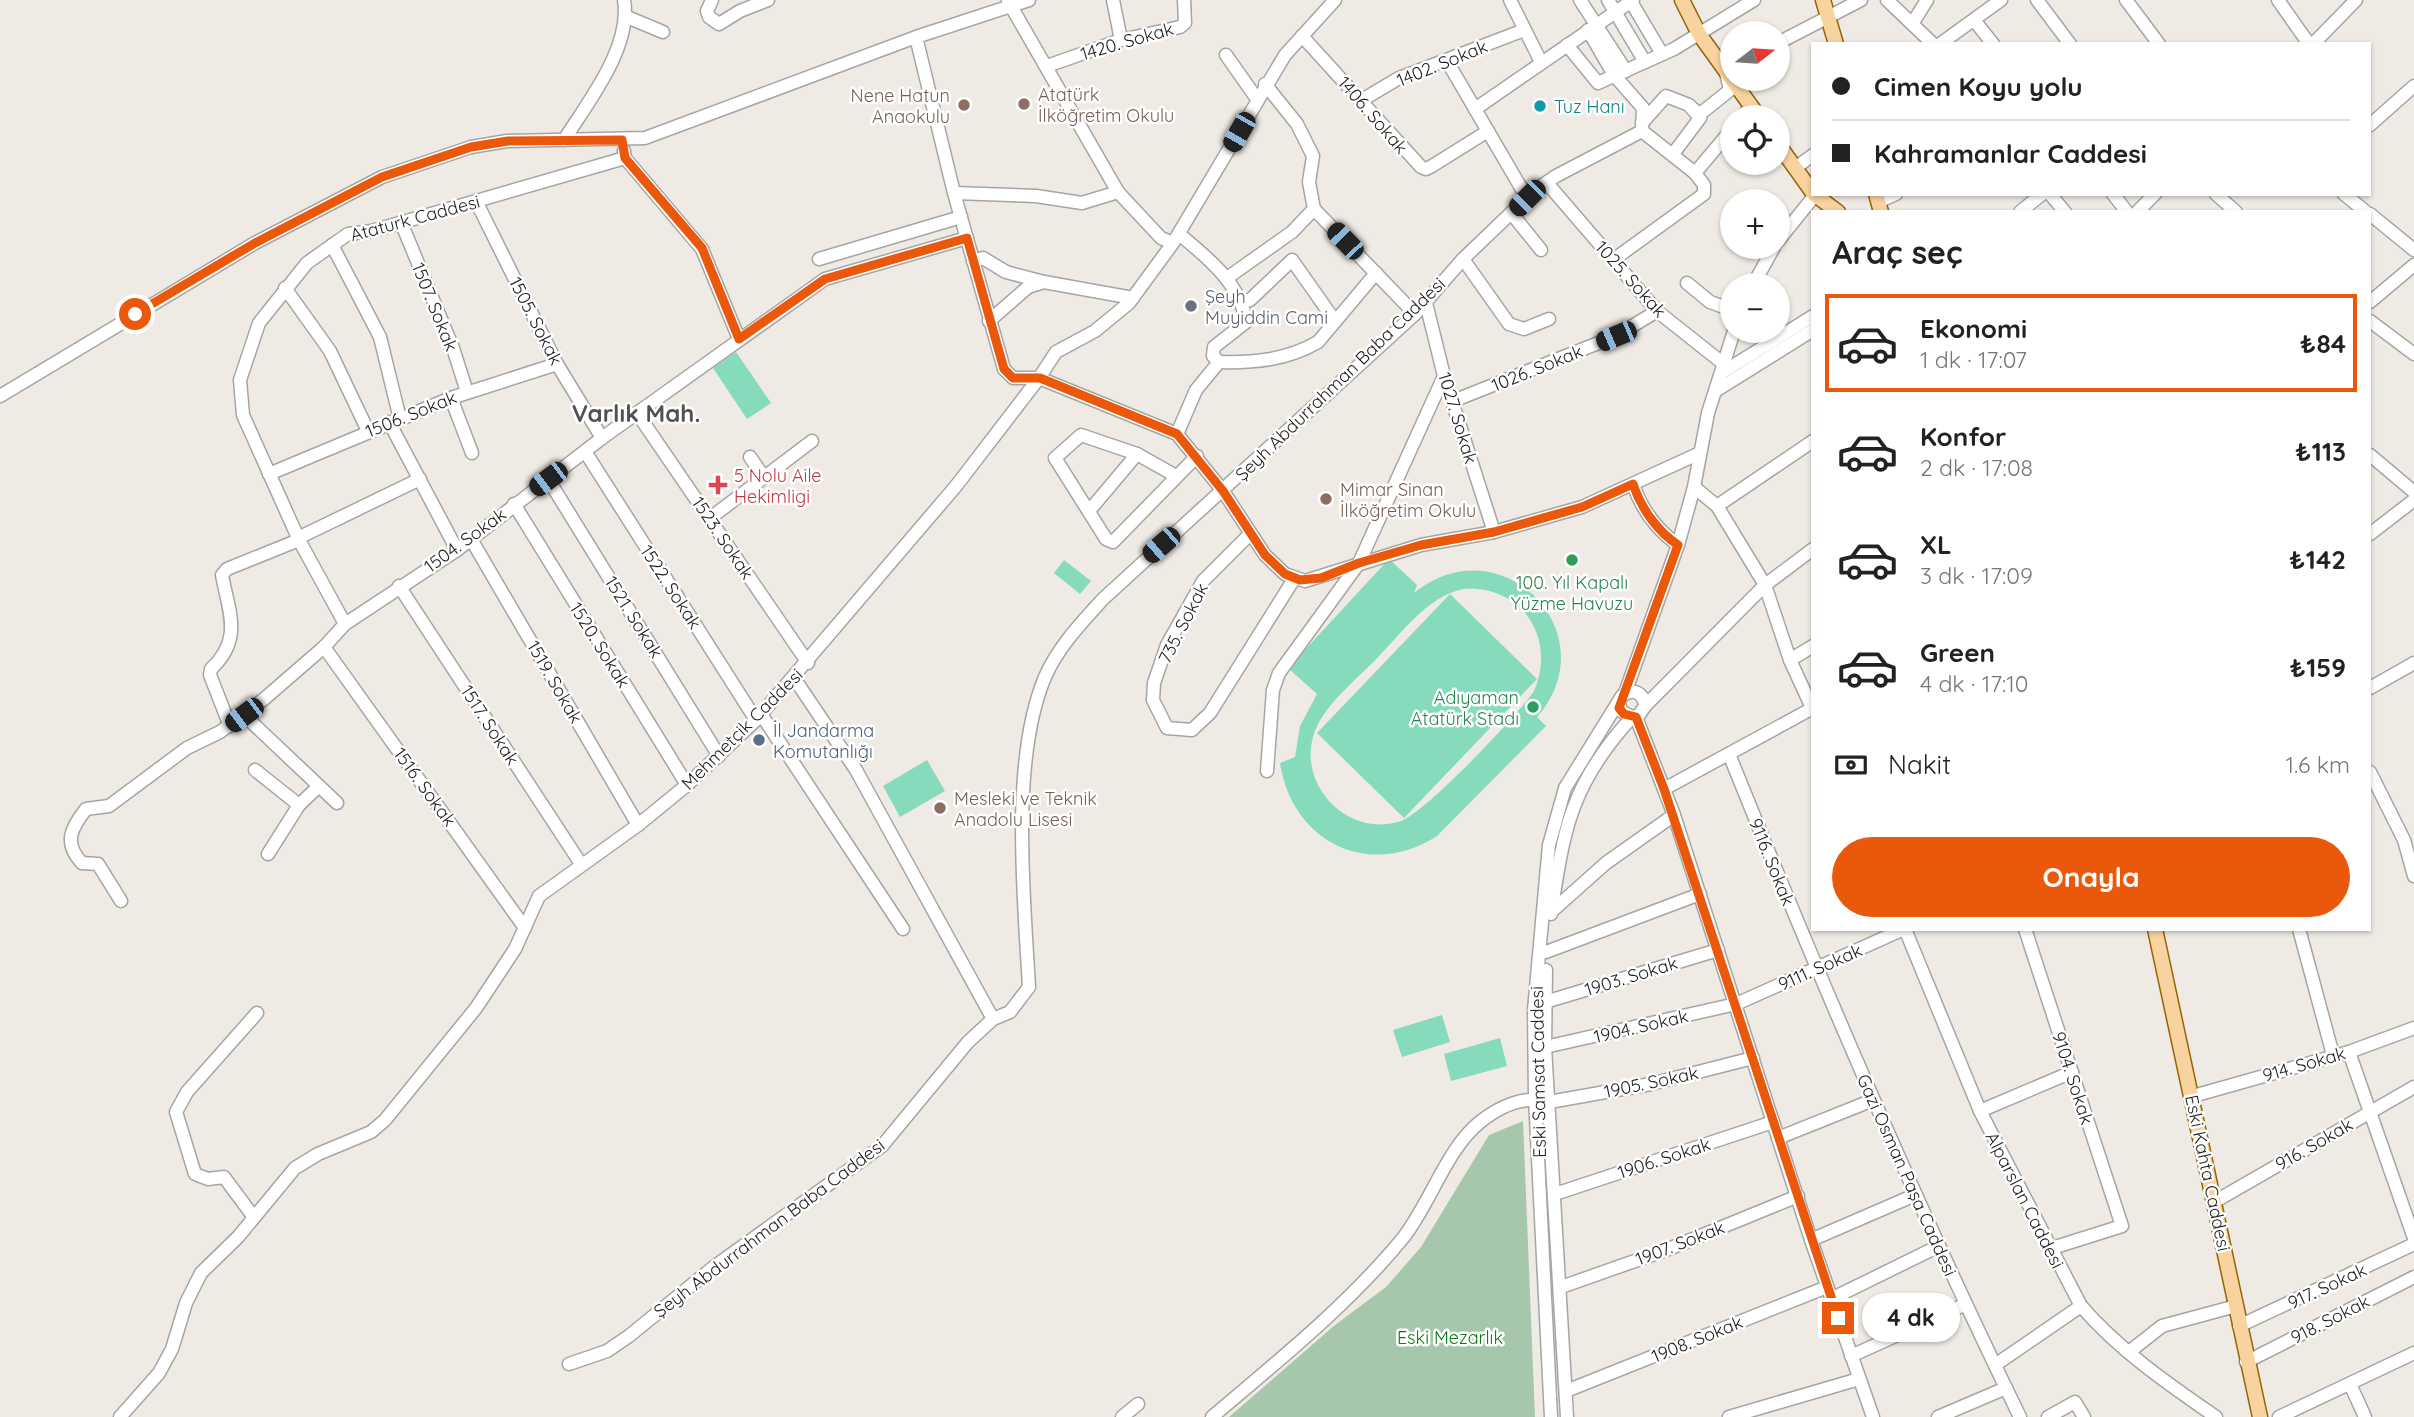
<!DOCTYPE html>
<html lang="tr">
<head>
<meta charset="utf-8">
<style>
	body { margin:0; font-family:Quicksand,sans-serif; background:#f6f6f6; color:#222; height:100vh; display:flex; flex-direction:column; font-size:26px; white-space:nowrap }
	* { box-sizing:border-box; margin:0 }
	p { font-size:23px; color:#767676 }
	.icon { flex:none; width:38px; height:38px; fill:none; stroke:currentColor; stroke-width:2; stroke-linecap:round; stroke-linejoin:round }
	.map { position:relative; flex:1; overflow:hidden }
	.panel { position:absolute; left:1811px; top:210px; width:560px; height:721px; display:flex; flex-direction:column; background:#fff; border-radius:0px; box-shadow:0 2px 5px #0004 }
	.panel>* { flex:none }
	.hud { position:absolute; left:1811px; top:42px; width:560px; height:154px; border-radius:0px; box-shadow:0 2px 5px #0004; display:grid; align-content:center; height:154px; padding:0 21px; background:#fff }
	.needle { width:46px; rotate:73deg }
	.controls { position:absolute; left:1720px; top:21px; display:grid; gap:14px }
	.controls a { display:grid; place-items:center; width:70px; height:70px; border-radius:50%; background:#fff; box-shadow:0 2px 5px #0004; font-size:35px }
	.end { position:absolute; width:32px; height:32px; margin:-16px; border:9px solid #ea580c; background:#fff; box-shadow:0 0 0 4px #fff }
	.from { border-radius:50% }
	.bubble { position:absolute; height:49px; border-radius:24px; background:#fff; box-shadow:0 2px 5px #0004; font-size:23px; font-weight:700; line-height:49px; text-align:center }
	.car { position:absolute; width:21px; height:42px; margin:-21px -10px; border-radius:9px; box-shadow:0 0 5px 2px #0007; background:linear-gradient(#222 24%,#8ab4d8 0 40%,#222 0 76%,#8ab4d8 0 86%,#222 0) }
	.hud b { display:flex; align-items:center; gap:24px; height:66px; font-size:26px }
	.hud b+b { border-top:2px solid #e0e0e0 }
	.hud i { width:18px; height:18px; background:#222 }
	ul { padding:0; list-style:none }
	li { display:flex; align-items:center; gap:21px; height:98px; margin:0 14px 10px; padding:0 7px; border:4px solid transparent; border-radius:0px }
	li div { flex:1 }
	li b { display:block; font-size:26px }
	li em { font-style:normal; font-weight:700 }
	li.current { border-color:#ea580c }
	li>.icon { width:63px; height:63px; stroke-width:1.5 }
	h2 { padding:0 21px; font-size:32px; line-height:84px }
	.pay { display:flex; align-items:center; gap:18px; height:77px; padding:0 21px; font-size:26px }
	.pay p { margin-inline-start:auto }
	.cta { display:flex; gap:14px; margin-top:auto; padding:14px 21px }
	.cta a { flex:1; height:80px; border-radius:42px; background:#ea580c; color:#fff; font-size:28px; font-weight:700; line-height:80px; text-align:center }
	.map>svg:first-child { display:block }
</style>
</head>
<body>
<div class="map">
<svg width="2414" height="1417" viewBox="0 0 2414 1417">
	<rect width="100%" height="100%" fill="#efebe4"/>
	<polygon fill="#a6c7ac" points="1523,1121 1535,1417 1229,1417 1335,1325 1386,1287 1421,1247 1489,1135"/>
	<g fill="#85dbbb" fill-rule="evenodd">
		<polygon points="736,352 771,403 747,419 713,368"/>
		<path d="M 1389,559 L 1417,585 L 1414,593 C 1501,522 1610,634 1537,717 L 1546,726 L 1437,836 C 1369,880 1292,842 1280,763 L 1295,757 L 1300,726 L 1317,694 L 1288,668 ZM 1463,589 C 1522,584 1557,639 1534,691 C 1517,716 1426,812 1401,821 C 1347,839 1295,783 1315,731 C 1327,701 1360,677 1381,654 C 1405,629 1428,597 1463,589 Z"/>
		<polygon points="1064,560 1091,581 1080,594 1054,573"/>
		<polygon points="1450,594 1537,679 1404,818 1317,733"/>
		<polygon points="927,760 945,791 900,817 883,786"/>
		<polygon points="1442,1015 1450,1042 1402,1057 1393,1030"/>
		<polygon points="1500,1038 1507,1066 1451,1081 1444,1054"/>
	</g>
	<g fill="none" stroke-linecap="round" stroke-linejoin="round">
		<defs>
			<g id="minor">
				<polyline points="712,0 707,11 709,17 719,24 740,11 768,0"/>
				<polyline points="1113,0 1121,40"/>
				<polyline points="1510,0 1541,62"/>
				<polyline points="1580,0 1626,71"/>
				<polyline points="1608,0 1645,62"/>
				<polyline points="1630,0 1662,54"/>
				<polyline points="1887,0 1933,44"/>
				<polyline points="2037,0 2070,44"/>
				<polyline points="2126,0 2159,44"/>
				<polyline points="2278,0 2309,44"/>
				<polyline points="1008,1 1118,192 1161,238 1173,243"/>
				<polyline points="627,17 663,32"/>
				<polyline points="1974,20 1993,44"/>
				<polyline points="1912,24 1927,0"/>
				<polyline points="1302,36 1421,167 1426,169 1432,166 1488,131"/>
				<polyline points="916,37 954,193 1004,369 1013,378 1039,378 1177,434 1223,491 1265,555 1285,574 1305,581 1421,545 1494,532 1582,507 1700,453"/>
				<polyline points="1778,43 1861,0"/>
				<polyline points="1940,44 2001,0"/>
				<polyline points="2313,44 2356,0"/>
				<polyline points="1567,45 1598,83 1674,49 1754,0"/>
				<polyline points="1226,55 1257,99"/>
				<polyline points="1447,61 1527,198"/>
				<polyline points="1047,66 1121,40 1180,27 1185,23 1184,0"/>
				<polyline points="1265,84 1297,124 1313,156 1309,182 1314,209 1415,314"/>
				<polyline points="1362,100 1399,78 1524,30"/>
				<polyline points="1692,108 1700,114 1730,90 1726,73"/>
				<polyline points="1475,109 1633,0"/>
				<polyline points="1742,117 1751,106"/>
				<polyline points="1642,123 1666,96 1689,105 1700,118 1673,154"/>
				<polyline points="2370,125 2414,86"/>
				<polyline points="1642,131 1695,173"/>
				<path d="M 564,140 C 588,102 632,47 624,0"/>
				<polyline points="624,151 625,158 702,249 739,339"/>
				<polyline points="1795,168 1813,155"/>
				<polyline points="1547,183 1657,311 1725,365"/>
				<polyline points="954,193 1036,196 1082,203 1118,192"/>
				<polyline points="2050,194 2065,212"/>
				<polyline points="2113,194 2127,212"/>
				<polyline points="2216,194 2236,212"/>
				<polyline points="2344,194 2366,212"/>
				<polyline points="476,201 557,364 602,438"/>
				<polyline points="1878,202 1896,194"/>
				<polyline points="2020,212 2042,194"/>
				<polyline points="2137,212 2155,194"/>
				<polyline points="1512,214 1541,250"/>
				<polyline points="2370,214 2414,250"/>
				<polyline points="401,222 453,348 467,392"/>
				<path d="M 1179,234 C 1207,257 1241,284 1246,322 L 1214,347 L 1213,356 L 1219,362"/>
				<polyline points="1778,241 1815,195"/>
				<polyline points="332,245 380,337 400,419"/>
				<polyline points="819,259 961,217"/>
				<polyline points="1463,259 1509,324 1524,329 1549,319"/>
				<polyline points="1613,260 1704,194 1704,185 1695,173 1732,129"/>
				<polyline points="973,261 983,258 1006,272 1044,282"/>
				<polyline points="1227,278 1292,232 1314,209"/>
				<polyline points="1687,283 1710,302 1732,310"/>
				<polyline points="1753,285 1774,247"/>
				<polyline points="285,288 330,351 368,431"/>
				<polyline points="1243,302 1250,300 1292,260 1335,321"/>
				<polyline points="2370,302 2414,265"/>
				<polyline points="1426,303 1444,376 1494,532"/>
				<polyline points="989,321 1028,287 1044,282 1133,298"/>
				<polyline points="2370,321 2414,354"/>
				<path d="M 1219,362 C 1254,363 1287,360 1318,342 L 1376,273"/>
				<polyline points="1723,372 1813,316"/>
				<polyline points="1717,390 1813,330"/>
				<polyline points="0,396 255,243 382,177 471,147 507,141 645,138 916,37 1029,0"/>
				<polyline points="451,398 472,453"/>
				<polyline points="1453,401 1616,336 1657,311"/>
				<polyline points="637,413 808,663"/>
				<polyline points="389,422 457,550"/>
				<polyline points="1177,434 1196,390 1219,362"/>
				<polyline points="586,453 756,720"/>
				<polyline points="2370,455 2414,492"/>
				<polyline points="750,457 764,477"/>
				<polyline points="269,474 451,398 557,364"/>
				<polyline points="1176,476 1137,454 1081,435 1055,458 1106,539 1113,542 1197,456"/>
				<polyline points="548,479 719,756"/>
				<path d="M 1633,484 C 1641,508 1657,530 1678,545"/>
				<polyline points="1694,487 1717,506 1765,585 1790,660 1813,710"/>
				<polyline points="514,504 687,785"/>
				<polyline points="1717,506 1813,441"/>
				<polyline points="1089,511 1137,454"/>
				<polyline points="709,519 812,441"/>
				<polyline points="1250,534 1203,581 1167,645 1154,683 1153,700 1167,728 1192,730 1210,713 1294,579"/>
				<polyline points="2370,534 2414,500"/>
				<polyline points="298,538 420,479"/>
				<polyline points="471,539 638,825"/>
				<polyline points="399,586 581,864"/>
				<polyline points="345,624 299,540 243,415 240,380 259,323 307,263 348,234 372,231 625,158"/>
				<polyline points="324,647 525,928"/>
				<polyline points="1790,660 1813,646"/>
				<polyline points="794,678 856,770 993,1019"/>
				<polyline points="2370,688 2414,663"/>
				<polyline points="1625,693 1678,545 1694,487 1708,413 1734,331"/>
				<polyline points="1645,706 1765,585 1813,549"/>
				<polyline points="761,714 903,929"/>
				<polyline points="244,715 337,803"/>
				<polyline points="1636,717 1674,815 1811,1240 1873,1417"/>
				<path d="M 230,726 L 210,675 L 211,669 C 243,639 229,613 222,575 L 227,569 L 299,540"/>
				<path d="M 1729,754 C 1819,978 1914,1200 2020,1417"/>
				<polyline points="255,770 299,805"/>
				<polyline points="1267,771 1273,690 1279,673 1359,563 1444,376"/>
				<polyline points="2370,772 2404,840 2414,876"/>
				<polyline points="1664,789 1813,708"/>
				<polyline points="268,854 299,805 319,786"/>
				<path d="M 121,901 L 98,864 L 82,863 C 63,843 71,828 86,809 L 109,806 L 187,748 L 220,732 L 264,699 L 324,647 L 345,624 L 457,550 L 602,438 L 825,279 L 967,238"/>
				<polyline points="1551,912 1606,863 1674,815"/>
				<path d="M 1551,914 C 1564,827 1571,784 1632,717"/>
				<path d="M 1905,929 L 1980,1111 L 2081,1306 C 2119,1350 2168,1384 2216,1417"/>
				<polyline points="2025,929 2122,1226 2049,1249"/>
				<polyline points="2299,929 2333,1055"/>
				<polyline points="1546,952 1700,894"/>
				<polyline points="1546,970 1545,1047 1567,1417"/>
				<polyline points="1545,1002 1718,950"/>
				<polyline points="1545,1047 1736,1004 1904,929"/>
				<polyline points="2349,1052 2414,1238"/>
				<polyline points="2193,1096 2349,1052 2414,1028"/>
				<polyline points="1980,1111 2072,1072"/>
				<polyline points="1778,1138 1873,1100"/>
				<polyline points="1555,1194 1773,1122"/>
				<polyline points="2214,1202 2414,1087"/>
				<polyline points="253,1216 224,1177 208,1179 195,1174 176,1112 187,1092 257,1013"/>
				<polyline points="1811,1240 1915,1195"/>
				<polyline points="1561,1287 1666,1250 1798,1196"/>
				<polyline points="1831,1299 1939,1246"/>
				<polyline points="2239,1326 2414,1244"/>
				<polyline points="2129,1352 2162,1326 2236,1306"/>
				<polyline points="1851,1356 1966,1304"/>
				<polyline points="2246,1362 2414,1277"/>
				<path d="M 569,1364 L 607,1351 L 629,1336 L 715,1266 L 882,1146 L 968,1042 L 993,1019 L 1010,1012 L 1029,987 C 1024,897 1010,760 1045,677 C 1058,647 1082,622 1103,599 L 1415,314 L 1463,259 L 1534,191 L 1556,176 L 1642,131 L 1643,108 L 1614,75 L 1588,30"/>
				<polyline points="1995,1365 2081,1306"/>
				<polyline points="2350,1384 2365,1417"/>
				<polyline points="1566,1391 1827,1287"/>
				<polyline points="120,1417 159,1373 172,1349 186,1303 201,1273 238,1237 295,1168 318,1154 371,1132 385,1120 476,1008 515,949 539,896 638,825 687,785 756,720 956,486 1039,378 1056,352 1095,331 1129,303 1173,243 1285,55 1335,0"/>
				<polyline points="1122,1417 1138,1404"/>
				<path d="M 1212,1417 C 1278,1361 1348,1305 1403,1238 C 1430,1204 1447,1148 1480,1122 C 1500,1106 1525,1095 1549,1102 L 1651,1084 L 1753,1058"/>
				<path d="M 1551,1417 L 1535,1098 L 1534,1010 L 1549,845 L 1565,788 L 1622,696 C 1633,687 1644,693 1645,706 L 1639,715 L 1632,717 L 1621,711 L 1619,703"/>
				<polyline points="1729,1417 1859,1379"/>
				<polyline points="1938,1417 2006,1388"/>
				<polyline points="2048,1417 2075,1402 2084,1417"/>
				<polyline points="2279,1417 2414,1353"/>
			</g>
			<g id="major">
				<polyline points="1682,0 1699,34 1759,117"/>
				<polyline points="1823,0 1836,44"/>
				<polyline points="1778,144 1813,193"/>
				<polyline points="1814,194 1838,212"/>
				<polyline points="1876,194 1881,212"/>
				<polyline points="2155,929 2260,1417"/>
			</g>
		</defs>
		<use href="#minor" stroke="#a5a5a5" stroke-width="15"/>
		<use href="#major" stroke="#926506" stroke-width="17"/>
		<use href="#minor" stroke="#fff" stroke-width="12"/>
		<use href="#major" stroke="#f8d3a0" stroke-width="14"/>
	</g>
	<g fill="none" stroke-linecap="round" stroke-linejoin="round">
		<path stroke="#ea580c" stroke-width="9" d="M 135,314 L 255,243 L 382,177 L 471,147 L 508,141 L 622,140 L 625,158 L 702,248 L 739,339 L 825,279 L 967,238 L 1004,369 L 1013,378 L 1040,378 L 1177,434 L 1223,491 L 1265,555 L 1285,574 L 1300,580 L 1321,578 L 1359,563 L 1421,545 L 1494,532 L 1582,507 L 1633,484 C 1641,508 1657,531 1678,545 L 1619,708 L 1624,714 L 1636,717 L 1664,789 L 1838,1318"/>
	</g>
	<g fill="#8d6e63" stroke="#fff" stroke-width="2.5">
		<circle cx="1024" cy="104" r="7"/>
		<circle cx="964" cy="105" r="7"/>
		<circle cx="1326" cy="499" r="7"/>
		<circle cx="940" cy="808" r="7"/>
	</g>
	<circle fill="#0f9aa8" stroke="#fff" stroke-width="2.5" cx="1540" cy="106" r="7"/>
	<circle fill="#6b7280" stroke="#fff" stroke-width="2.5" cx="1191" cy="306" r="7"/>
	<path fill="#e0444e" stroke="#fff" stroke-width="2.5" d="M714.5 474.5h7v7h7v7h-7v7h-7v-7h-7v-7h7z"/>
	<g fill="#2e9e5b" stroke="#fff" stroke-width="2.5">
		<circle cx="1572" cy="560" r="7"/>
		<circle cx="1533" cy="707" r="7"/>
	</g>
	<circle fill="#5c6f8a" stroke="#fff" stroke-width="2.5" cx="759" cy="740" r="7"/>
	<g text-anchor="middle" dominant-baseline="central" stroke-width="5" stroke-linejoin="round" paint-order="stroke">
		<g font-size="18" fill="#1e1e1e" stroke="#fff">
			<text transform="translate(1127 41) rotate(-16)">1420. Sokak</text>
			<text transform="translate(1442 63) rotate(-22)">1402. Sokak</text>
			<text transform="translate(1373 115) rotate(49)">1406. Sokak</text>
			<text transform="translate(415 218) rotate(-15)">Ataturk Caddesi</text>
			<text transform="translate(1631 279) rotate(48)">1025. Sokak</text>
			<text transform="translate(435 307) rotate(68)">1507. Sokak</text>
			<text transform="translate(536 321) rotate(63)">1505. Sokak</text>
			<text transform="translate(1537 368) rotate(-22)">1026. Sokak</text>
			<text transform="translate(1340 379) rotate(-44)">Şeyh Abdurrahman Baba Caddesi</text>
			<text transform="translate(411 414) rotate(-22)">1506. Sokak</text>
			<text transform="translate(1458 418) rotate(73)">1027. Sokak</text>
			<text transform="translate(723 538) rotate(56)">1523. Sokak</text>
			<text transform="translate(465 540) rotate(-36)">1504. Sokak</text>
			<text transform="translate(671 587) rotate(57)">1522. Sokak</text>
			<text transform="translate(634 617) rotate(58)">1521. Sokak</text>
			<text transform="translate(1183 623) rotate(-63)">735. Sokak</text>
			<text transform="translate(600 645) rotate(58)">1520. Sokak</text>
			<text transform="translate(555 682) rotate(60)">1519. Sokak</text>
			<text transform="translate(490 725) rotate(57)">1517. Sokak</text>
			<text transform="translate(742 729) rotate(-45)">Mehmetçik Caddesi</text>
			<text transform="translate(425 787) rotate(54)">1516. Sokak</text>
			<text transform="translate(1772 862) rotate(68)">9116. Sokak</text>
			<text transform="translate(1820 967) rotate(-24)">9111. Sokak</text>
			<text transform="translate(1631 976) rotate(-17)">1903. Sokak</text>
			<text transform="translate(1641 1026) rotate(-13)">1904. Sokak</text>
			<text transform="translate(2304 1064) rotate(-16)">914. Sokak</text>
			<text transform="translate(1538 1072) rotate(-91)">Eski Samsat Caddesi</text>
			<text transform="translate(2073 1078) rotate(72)">9104. Sokak</text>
			<text transform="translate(1651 1082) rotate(-12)">1905. Sokak</text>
			<text transform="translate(2314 1144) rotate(-30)">916. Sokak</text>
			<text transform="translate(1664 1158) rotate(-18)">1906. Sokak</text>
			<text transform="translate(2208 1173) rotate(78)">Eski Kahta Caddesi</text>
			<text transform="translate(1907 1175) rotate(66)">Gazi Osman Paşa Caddesi</text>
			<text transform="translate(2025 1200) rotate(63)">Alparslan Caddesi</text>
			<text transform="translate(769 1228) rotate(-37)">Şeyh Abdurrahman Baba Caddesi</text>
			<text transform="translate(1680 1243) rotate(-21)">1907. Sokak</text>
			<text transform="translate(2327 1286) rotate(-25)">917. Sokak</text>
			<text transform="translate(2330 1319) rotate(-27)">918. Sokak</text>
			<text transform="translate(1697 1339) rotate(-22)">1908. Sokak</text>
		</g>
		<g font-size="18" fill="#785e54" stroke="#fff" text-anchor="start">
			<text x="1038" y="94">Atatürk<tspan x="1038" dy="21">İlköğretim Okulu</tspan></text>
			<text x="950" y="95" text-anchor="end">Nene Hatun<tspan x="950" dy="21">Anaokulu</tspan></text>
			<text x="1340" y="489">Mimar Sinan<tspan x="1340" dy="21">İlköğretim Okulu</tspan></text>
			<text x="954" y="798">Mesleki ve Teknik<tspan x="954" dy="21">Anadolu Lisesi</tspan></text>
		</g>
		<g font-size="18" fill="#0d838f" stroke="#fff" text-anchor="start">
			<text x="1554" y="106">Tuz Hanı</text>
		</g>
		<g font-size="18" fill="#5b616d" stroke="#fff" text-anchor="start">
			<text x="1205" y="296">Şeyh<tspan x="1205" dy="21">Muyiddin Cami</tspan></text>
		</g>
		<g font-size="18" fill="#be3a42" stroke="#fff" text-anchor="start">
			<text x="734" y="475">5 Nolu Aile<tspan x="734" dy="21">Hekimligi</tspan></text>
		</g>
		<g font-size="18" fill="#27864d" stroke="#fff">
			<text x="1572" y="582">100. Yıl Kapalı<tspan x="1572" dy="21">Yüzme Havuzu</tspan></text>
			<text x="1519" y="697" text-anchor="end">Adıyaman<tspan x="1519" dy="21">Atatürk Stadı</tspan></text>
		</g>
		<g font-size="18" fill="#4e5e75" stroke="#fff" text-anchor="start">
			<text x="773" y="730">İl Jandarma<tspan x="773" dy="21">Komutanlığı</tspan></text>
		</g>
		<g font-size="18" fill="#10781a" stroke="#fff">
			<text x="1450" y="1337">Eski Mezarlık</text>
		</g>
		<g font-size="24" font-weight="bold" fill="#515151" stroke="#fff">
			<text x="636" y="413">Varlık Mah.</text>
		</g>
	</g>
</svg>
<div class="controls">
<a><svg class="needle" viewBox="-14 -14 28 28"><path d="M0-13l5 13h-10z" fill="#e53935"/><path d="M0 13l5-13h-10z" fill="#767676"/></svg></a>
<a><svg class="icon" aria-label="locate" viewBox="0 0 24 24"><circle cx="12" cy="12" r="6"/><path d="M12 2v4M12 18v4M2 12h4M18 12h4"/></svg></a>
<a>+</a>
<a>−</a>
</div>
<i class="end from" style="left:135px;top:314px"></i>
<i class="end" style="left:1838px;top:1318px"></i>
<div class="bubble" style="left:1862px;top:1293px;width:98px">4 dk</div>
<i class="car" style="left:1239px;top:132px;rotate:210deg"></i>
<i class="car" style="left:1527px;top:198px;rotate:225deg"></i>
<i class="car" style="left:1345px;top:241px;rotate:316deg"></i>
<i class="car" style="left:1616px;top:336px;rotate:247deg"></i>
<i class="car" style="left:548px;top:479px;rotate:233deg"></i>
<i class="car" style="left:1161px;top:545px;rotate:229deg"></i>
<i class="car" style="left:244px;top:715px;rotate:233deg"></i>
<div class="hud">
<b><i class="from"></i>Cimen Koyu yolu</b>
<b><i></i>Kahramanlar Caddesi</b>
</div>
<section class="panel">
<h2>Araç seç</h2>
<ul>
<li class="current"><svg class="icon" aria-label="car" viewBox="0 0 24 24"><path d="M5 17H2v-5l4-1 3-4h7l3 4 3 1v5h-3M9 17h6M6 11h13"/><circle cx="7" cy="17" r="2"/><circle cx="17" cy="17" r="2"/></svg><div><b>Ekonomi</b><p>1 dk · 17:07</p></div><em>₺84</em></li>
<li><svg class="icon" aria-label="car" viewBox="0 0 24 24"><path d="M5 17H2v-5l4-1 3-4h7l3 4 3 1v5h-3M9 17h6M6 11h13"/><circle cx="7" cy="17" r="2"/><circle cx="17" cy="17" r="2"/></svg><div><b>Konfor</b><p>2 dk · 17:08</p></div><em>₺113</em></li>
<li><svg class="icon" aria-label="car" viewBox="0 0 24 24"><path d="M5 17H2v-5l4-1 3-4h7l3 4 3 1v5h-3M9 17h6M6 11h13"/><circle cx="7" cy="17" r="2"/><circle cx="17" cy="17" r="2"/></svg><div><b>XL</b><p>3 dk · 17:09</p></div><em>₺142</em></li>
<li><svg class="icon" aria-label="car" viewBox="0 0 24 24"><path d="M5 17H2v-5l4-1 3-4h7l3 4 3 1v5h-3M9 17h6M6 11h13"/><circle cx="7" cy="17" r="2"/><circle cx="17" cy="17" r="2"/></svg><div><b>Green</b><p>4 dk · 17:10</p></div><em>₺159</em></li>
</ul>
<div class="pay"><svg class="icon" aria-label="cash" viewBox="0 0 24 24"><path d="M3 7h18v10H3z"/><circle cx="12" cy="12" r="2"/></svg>Nakit<p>1.6 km</p></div>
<div class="cta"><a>Onayla</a></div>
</section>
</div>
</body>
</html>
